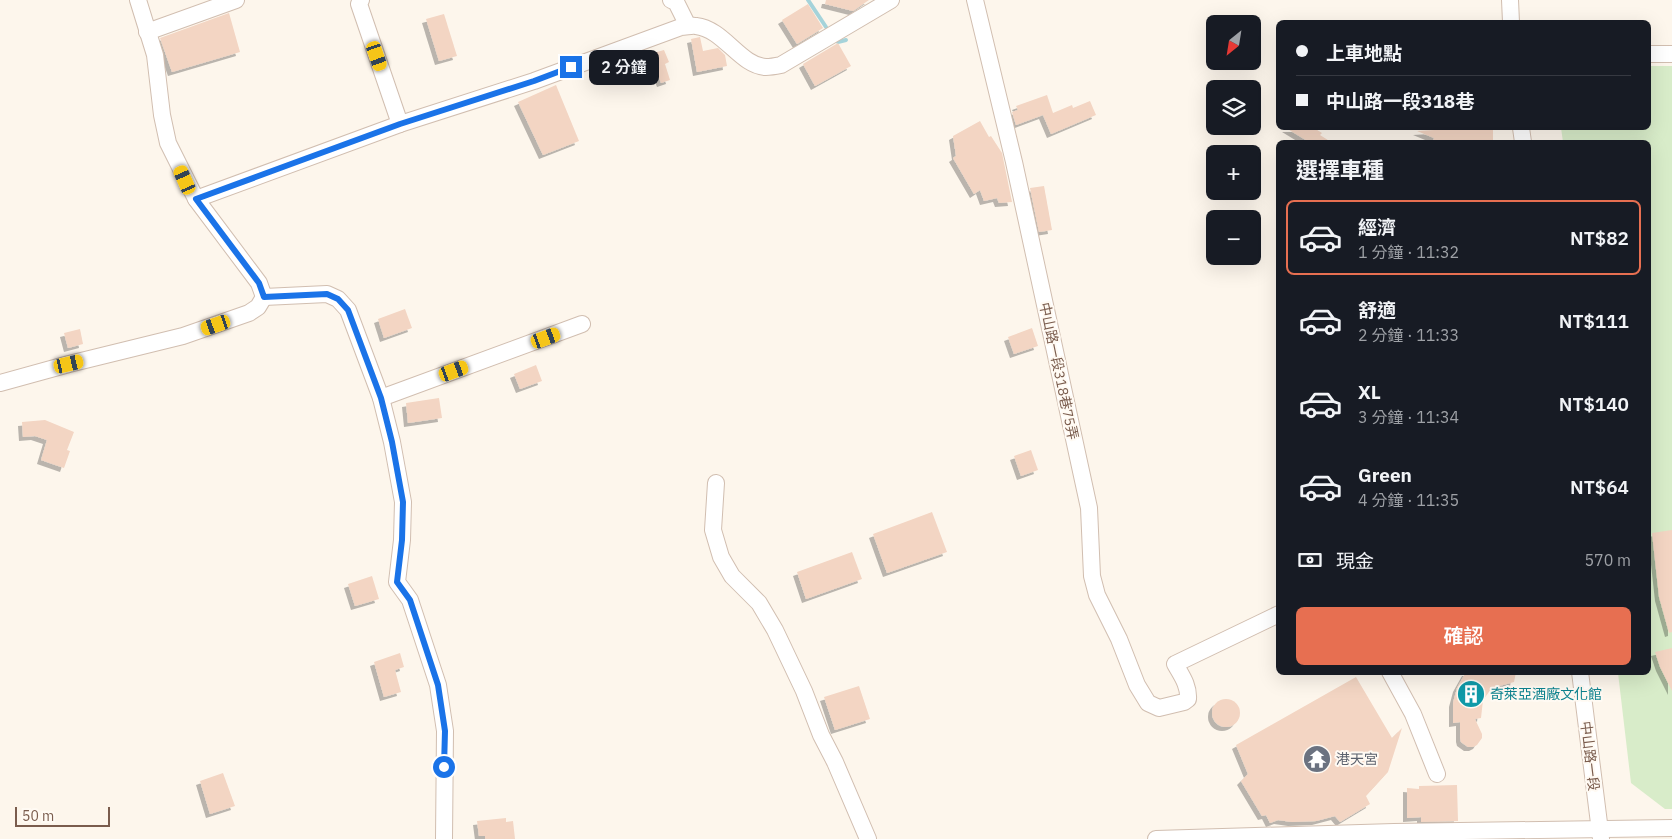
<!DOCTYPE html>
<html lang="zh-TW">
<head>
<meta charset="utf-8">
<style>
	body { margin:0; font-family:"IBM Plex Sans","Noto Sans TC",sans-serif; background:#242831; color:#f1f3f6; height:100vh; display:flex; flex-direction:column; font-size:19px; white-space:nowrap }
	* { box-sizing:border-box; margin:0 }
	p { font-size:16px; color:#9ea1a6 }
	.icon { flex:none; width:28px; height:28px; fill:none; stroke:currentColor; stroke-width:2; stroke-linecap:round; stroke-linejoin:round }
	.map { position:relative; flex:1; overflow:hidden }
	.details { position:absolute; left:1276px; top:140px; width:375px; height:535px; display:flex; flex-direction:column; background:#171b24; border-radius:8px; box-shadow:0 5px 20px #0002 }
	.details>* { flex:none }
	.hud { position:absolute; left:1276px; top:20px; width:375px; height:110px; border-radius:8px; box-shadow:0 5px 20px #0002; display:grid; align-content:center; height:110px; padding:0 20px; background:#171b24 }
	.needle { width:32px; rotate:210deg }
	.buttons { position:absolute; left:1206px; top:15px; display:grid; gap:10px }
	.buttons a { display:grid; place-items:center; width:55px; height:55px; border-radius:8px; background:#171b24; box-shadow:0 5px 20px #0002; font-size:25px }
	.scale { position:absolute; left:15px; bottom:12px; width:95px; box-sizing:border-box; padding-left:5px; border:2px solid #7a5c4d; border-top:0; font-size:14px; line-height:18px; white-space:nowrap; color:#7a5c4d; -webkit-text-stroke:4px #fffaf3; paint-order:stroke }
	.end { position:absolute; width:22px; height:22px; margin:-11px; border:6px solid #1a73e8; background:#fff; box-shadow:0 0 0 2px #fff }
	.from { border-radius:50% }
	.bubble { position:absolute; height:35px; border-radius:8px; background:#171b24; box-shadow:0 5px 20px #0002; font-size:16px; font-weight:600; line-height:35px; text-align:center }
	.car { position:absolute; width:15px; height:30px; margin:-15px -8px; border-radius:6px; box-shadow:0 0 4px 1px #0007; background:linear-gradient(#f5c518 24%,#345 0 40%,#f5c518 0 76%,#345 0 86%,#f5c518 0) }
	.hud b { display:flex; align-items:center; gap:18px; height:48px; font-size:19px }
	.hud b+b { border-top:1px solid #363941 }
	.hud i { width:12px; height:12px; background:#f1f3f6 }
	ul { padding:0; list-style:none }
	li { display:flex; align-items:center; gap:15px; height:75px; margin:0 10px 8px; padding:0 10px; border:2px solid transparent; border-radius:8px }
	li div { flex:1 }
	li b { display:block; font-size:19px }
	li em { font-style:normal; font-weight:600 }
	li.active { border-color:#e76f51 }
	li>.icon { width:45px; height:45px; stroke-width:1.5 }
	h2 { padding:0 20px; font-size:22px; line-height:60px }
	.pay { display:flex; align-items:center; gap:12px; height:55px; padding:0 20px; font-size:19px }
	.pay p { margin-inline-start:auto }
	.action { display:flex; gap:10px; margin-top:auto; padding:10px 20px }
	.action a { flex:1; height:58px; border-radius:8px; background:#e76f51; color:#fff; font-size:20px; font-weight:600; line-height:58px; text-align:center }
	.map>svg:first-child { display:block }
</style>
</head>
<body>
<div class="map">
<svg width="1672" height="839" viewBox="0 0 1672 839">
	<defs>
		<filter id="shadow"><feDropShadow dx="-4" dy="4" stdDeviation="0" flood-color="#0004"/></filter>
	</defs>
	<rect width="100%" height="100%" fill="#fdf6ec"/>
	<polygon fill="#d8ecc9" points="1649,66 1672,66 1672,809 1665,809 1631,783 1618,673 1649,672 1649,142 1563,142 1561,128 1649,128"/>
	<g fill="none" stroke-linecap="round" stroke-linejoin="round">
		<g stroke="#a5d3da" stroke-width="4">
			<polyline points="808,0 826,27"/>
			<polyline points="838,42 846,40"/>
		</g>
	</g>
	<g fill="#f3d5c3" filter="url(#shadow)">
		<polygon points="826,0 869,0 853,11 825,4"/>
		<polygon points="808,4 823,28 797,44 782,20"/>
		<polygon points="229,13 240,52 172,72 160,38"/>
		<polygon points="444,14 457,56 439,61 426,19"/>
		<polygon points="700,37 703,51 718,48 725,55 727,66 697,72 691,39"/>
		<polygon points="838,43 851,66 815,86 803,64"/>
		<polygon points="664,50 669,62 665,64 670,80 661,83 650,54"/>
		<polygon points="556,85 579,141 543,155 518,102"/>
		<polygon points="1047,95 1053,113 1072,105 1073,108 1090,101 1096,115 1051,134 1043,115 1016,125 1012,112 1018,110 1016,106"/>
		<polygon points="980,121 989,137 991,136 1002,153 1012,202 999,203 997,198 984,201 980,190 974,194 953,158 956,156 953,136"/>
		<polygon points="1286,128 1314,128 1322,133 1320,135 1331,142 1309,142"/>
		<polygon points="1469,128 1493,128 1493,142 1433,142 1434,138 1417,131"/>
		<polygon points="1044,186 1052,230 1039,232 1030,188"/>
		<polygon points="405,309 412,328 384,338 378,319"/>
		<polygon points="1032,328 1038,346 1014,354 1008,337"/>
		<polygon points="80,329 83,344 68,348 64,333"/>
		<polygon points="536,365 542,381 520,389 514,374"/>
		<polygon points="439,398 442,418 408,423 406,403"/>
		<polygon points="45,420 74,432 67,450 70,451 64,468 41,460 47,440 35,436 23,437 22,422"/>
		<polygon points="1031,450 1038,470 1021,476 1014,456"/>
		<polygon points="932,512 947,552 887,573 873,534"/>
		<polygon points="1672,530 1672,632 1669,633 1659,597 1652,533"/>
		<polygon points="852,552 862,579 806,599 797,572"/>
		<polygon points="372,576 379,599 355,606 348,584"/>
		<polygon points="1672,648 1672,691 1660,667 1655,652"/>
		<polygon points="400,653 404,667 395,670 401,692 384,697 374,662"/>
		<polygon points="1466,672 1516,672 1514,682 1492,688 1483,700 1481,718 1475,719 1482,734 1482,738 1477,745 1473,747 1468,747 1461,742 1460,738 1460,722 1453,723 1453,703 1457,688"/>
		<polygon points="1356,677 1392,738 1402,728 1388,772 1366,796 1370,804 1340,822 1335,816 1316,821 1292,822 1278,820 1270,823 1266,815 1262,816 1241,781 1248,774 1236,745"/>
		<polygon points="859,686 870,719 835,730 824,697"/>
		<circle cx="1226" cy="713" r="14"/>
		<polygon points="223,773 235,806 210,814 200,781"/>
		<polygon points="1457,785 1458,821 1421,822 1421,817 1407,818 1407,788 1419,789 1419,786"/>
		<polygon points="506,818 506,822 513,821 515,839 485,839 485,836 479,836 477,821"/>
	</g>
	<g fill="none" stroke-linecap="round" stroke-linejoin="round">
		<defs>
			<g id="minor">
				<polyline points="361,0 359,4 400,124"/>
				<polyline points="671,0 676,2 688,26"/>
				<path d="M 975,0 L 1014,162 L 1089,508 L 1092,576 L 1097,595 L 1119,639 L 1137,685 L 1148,703 L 1159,708 L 1184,702 L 1188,699 C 1189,685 1181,675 1175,664 L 1279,614"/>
				<polyline points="1510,0 1511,22"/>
				<polyline points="147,32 236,0"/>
				<polyline points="1649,54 1672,54"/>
				<polyline points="1521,128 1523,142"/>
				<path d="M 196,199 L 400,124 L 534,81 L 681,27 C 686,27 692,25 696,26 C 724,29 740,66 766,67 C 771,67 776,66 781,65 L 891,0"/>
				<polyline points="264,297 327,294 338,299 348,310 381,398 392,442 403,502 402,540 397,582 410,600 438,685 445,731 444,839"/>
				<polyline points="0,383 69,364 183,336 249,313 258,307 264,297 259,283 196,199 168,143 162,115 155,55 138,0"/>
				<polyline points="381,398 582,324"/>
				<polyline points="716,483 713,530 721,557 732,576 759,603 775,630 804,691 821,735 835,762 868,839"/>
				<polyline points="1390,672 1413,714 1437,774"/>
				<polyline points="1580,672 1601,839"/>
				<polyline points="1156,839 1394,832 1672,828"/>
			</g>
		</defs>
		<use href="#minor" stroke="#d1beb0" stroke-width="18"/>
		<use href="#minor" stroke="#fff" stroke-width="16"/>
	</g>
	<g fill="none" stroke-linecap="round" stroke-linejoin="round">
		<polyline stroke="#1a73e8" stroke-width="6" points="444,767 445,731 438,685 410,600 397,582 402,540 403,502 392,442 381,398 348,310 338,299 327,294 264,297 259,283 196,199 400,124 534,81 571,67"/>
	</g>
	<defs>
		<symbol id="building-disc" viewBox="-11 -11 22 22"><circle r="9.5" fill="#0f9aa8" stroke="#fffaf3"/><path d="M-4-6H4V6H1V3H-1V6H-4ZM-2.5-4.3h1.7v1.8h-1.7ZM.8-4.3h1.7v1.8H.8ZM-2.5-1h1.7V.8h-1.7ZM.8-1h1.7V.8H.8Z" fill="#fff"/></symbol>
		<symbol id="temple-disc" viewBox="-11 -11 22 22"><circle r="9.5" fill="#6b7280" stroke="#fffaf3"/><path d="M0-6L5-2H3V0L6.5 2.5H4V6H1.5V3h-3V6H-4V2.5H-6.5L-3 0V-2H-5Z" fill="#fff"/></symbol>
	</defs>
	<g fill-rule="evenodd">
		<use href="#building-disc" x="1455" y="678" width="32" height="32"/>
		<use href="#temple-disc" x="1301" y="743" width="32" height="32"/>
	</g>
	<g text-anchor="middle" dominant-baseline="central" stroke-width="4" stroke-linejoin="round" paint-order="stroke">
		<g font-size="14" fill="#7a5c4d" stroke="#fffaf3">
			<text transform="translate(1059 371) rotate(78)">中山路一段318巷75弄</text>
			<text transform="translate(1590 756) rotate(83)">中山路一段</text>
		</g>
		<g font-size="14" fill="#0d838f" stroke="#fffaf3" text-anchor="start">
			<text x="1490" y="694">奇萊亞酒廠文化館</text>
		</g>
		<g font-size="14" fill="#5b616d" stroke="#fffaf3" text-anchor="start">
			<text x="1336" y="759">港天宮</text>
		</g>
	</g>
</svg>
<div class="buttons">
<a><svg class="needle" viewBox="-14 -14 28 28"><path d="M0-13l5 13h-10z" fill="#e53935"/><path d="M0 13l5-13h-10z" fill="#9ea1a6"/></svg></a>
<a><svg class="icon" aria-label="layers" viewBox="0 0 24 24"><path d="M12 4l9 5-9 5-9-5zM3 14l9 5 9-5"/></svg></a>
<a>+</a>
<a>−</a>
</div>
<div class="scale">50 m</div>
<i class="end from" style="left:444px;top:767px"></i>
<i class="end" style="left:571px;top:67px"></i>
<div class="bubble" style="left:589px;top:50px;width:70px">2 分鐘</div>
<i class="car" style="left:377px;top:56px;rotate:161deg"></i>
<i class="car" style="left:185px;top:180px;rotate:336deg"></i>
<i class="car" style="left:216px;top:325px;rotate:251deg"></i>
<i class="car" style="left:546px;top:338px;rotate:70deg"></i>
<i class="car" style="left:69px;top:364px;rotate:77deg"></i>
<i class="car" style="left:454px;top:371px;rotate:70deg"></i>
<div class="hud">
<b><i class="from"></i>上車地點</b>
<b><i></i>中山路一段318巷</b>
</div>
<section class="details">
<h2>選擇車種</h2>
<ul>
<li class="active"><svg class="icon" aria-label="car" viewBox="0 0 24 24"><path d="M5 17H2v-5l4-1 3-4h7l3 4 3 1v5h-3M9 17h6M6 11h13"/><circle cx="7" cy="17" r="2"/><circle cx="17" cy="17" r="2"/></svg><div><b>經濟</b><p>1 分鐘 · 11:32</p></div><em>NT$82</em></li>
<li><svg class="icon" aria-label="car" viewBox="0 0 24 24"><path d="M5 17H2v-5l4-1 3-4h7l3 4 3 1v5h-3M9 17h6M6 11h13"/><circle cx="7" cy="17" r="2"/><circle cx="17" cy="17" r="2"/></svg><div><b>舒適</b><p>2 分鐘 · 11:33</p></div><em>NT$111</em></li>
<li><svg class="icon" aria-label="car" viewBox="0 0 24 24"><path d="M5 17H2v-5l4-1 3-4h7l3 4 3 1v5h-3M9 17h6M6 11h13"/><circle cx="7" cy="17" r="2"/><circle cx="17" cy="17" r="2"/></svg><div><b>XL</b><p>3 分鐘 · 11:34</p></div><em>NT$140</em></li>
<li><svg class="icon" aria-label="car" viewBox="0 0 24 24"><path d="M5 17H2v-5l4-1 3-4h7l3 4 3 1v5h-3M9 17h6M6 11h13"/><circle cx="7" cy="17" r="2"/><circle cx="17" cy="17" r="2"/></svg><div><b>Green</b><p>4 分鐘 · 11:35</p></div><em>NT$64</em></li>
</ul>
<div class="pay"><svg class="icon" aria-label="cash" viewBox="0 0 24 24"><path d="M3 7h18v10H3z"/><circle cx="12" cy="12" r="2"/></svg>現金<p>570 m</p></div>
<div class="action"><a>確認</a></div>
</section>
</div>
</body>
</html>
